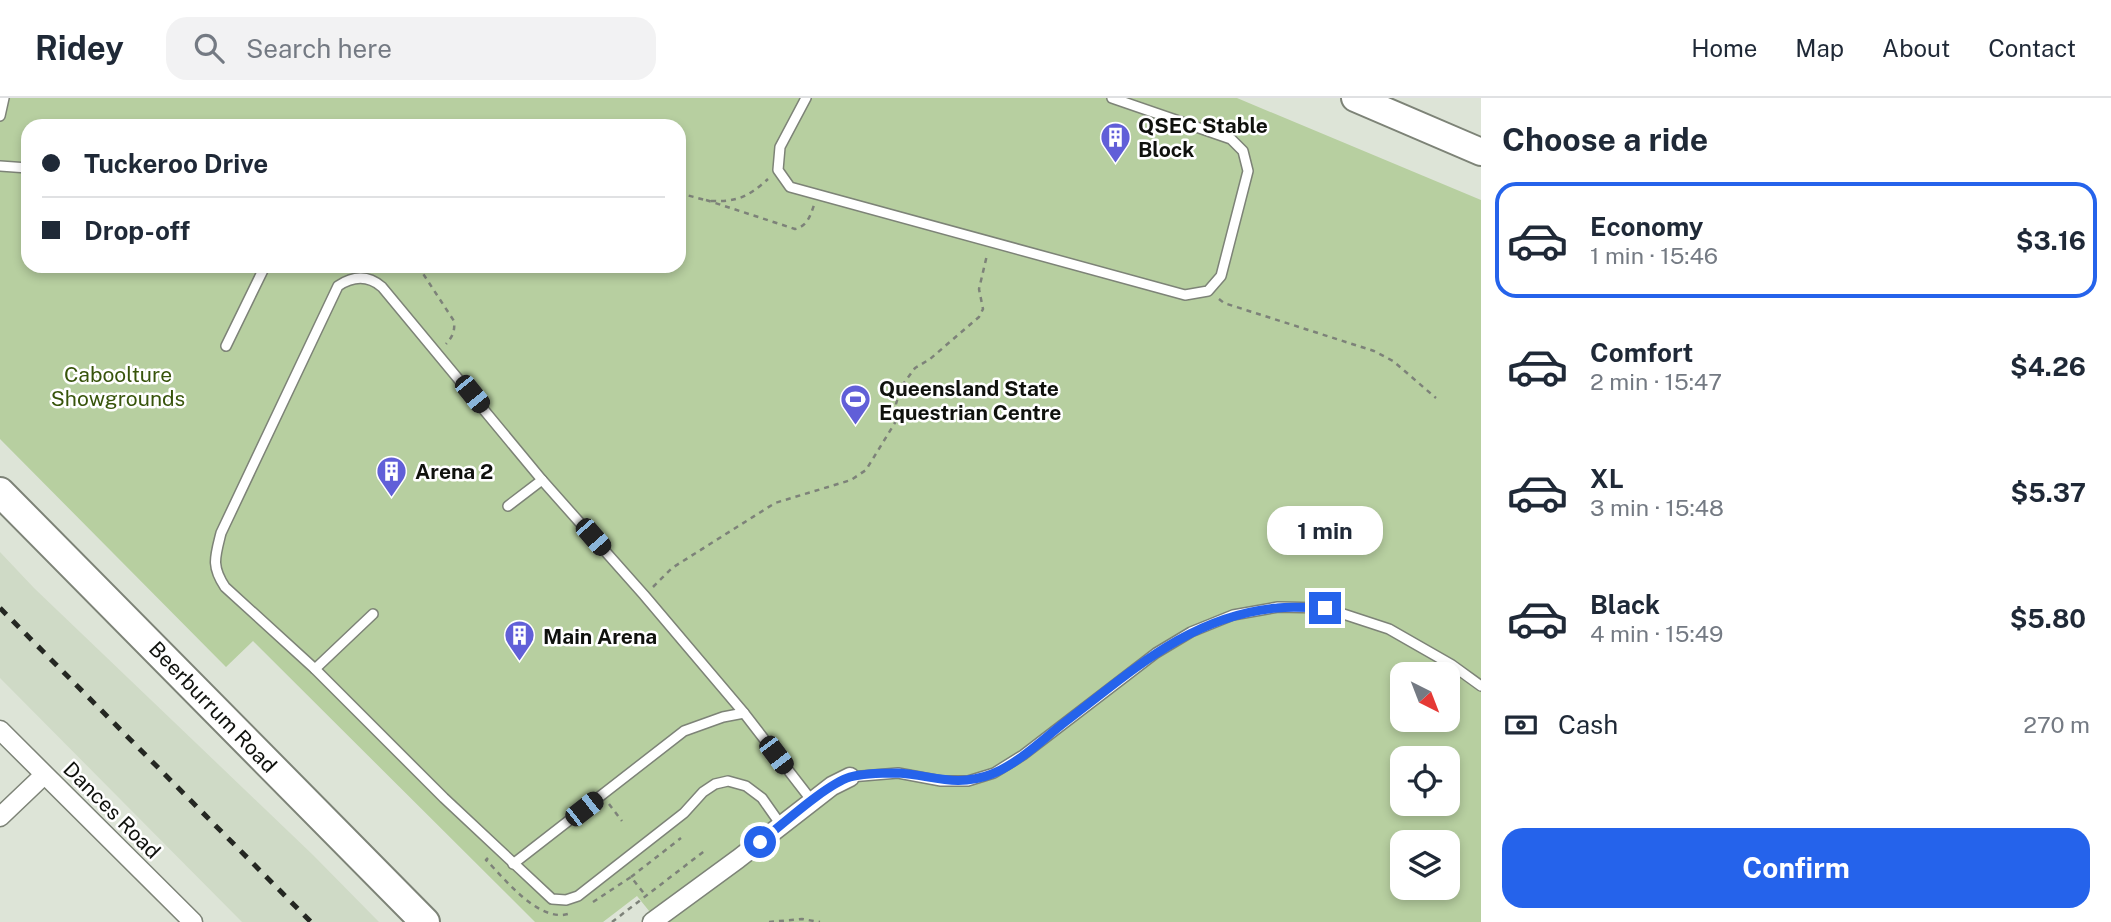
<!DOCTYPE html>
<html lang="en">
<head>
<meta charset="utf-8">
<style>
	body { margin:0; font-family:"Public Sans",sans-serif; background:#f2f2f3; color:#1f2937; height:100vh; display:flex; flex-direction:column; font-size:26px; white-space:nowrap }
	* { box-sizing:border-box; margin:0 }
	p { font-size:23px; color:#747a83 }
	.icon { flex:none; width:38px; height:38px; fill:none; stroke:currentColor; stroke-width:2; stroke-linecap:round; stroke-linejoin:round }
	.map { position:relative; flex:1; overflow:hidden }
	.sheet { display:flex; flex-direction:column; background:#fff; width:630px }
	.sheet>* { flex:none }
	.banner { position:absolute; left:21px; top:21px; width:665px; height:154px; border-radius:21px; box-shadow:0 4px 10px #0003; display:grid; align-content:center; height:154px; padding:0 21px; background:#fff }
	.needle { width:46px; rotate:138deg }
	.buttons { position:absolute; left:1390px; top:564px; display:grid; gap:14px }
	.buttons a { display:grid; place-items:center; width:70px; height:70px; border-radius:14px; background:#fff; box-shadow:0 4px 10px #0003; font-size:35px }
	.end { position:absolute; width:32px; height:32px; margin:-16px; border:9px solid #2563eb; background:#fff; box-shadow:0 0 0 4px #fff }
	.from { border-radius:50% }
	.bubble { position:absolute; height:49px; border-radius:21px; background:#fff; box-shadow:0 4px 10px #0003; font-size:23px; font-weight:700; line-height:49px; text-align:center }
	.car { position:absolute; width:21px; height:42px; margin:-21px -10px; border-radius:9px; box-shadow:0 0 5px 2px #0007; background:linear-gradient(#222 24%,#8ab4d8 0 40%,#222 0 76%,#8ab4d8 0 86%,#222 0) }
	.banner b { display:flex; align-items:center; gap:24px; height:66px; font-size:26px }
	.banner b+b { border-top:2px solid #e0e1e3 }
	.banner i { width:18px; height:18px; background:#1f2937 }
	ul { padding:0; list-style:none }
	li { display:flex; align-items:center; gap:21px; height:116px; margin:0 14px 10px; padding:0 7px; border:4px solid transparent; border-radius:21px }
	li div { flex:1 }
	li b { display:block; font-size:26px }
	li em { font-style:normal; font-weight:700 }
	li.selected { border-color:#2563eb }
	li>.icon { width:63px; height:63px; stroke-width:1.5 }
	h2 { padding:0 21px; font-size:32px; line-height:84px }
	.pay { display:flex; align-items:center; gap:18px; height:77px; padding:0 21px; font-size:26px }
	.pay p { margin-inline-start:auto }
	.button { display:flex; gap:14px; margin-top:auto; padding:14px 21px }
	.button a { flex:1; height:80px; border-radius:21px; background:#2563eb; color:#fff; font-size:28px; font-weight:700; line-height:80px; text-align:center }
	header { display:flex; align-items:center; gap:42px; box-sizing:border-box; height:98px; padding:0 35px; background:#fff; border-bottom:2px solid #e0e1e3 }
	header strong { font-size:33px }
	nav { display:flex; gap:38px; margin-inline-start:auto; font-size:24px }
	.search { width:490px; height:63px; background:#f2f2f3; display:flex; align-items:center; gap:18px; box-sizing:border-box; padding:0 24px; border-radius:21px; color:#747a83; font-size:26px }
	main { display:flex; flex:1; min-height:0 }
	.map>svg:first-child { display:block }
</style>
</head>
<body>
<header>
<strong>Ridey</strong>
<div class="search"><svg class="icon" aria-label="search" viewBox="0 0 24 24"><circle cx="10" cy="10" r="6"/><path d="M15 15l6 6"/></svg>Search here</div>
<nav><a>Home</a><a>Map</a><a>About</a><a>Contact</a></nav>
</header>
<main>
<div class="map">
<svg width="1481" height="824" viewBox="0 0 1481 824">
	<rect width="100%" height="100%" fill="#dde4d7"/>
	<polygon fill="#cfdac6" points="0,454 34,490 313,757 379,824 242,824 0,580"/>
	<path fill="#b7cfa0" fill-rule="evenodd" d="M 0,0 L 1237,0 L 1481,102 L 1481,824 L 658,824 L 637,798 L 603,824 L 535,824 L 253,543 L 226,569 L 0,341 ZM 28,28 L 679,28 L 679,168 L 28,168 ZM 1402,576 L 1447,576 L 1447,621 L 1402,621 ZM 1402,660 L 1447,660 L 1447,705 L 1402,705 ZM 1402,744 L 1447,744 L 1447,789 L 1402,789 Z"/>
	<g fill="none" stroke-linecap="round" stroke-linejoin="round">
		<defs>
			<g id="lane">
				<polyline points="806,0 780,49 778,72 790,89 1185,197 1208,193 1221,178 1248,73 1243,53 1231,41 1112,0"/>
				<polyline points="0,18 4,0"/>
				<polyline points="0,68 28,70"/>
				<polyline points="226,248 265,168"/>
				<polyline points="508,408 542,382"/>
				<polyline points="315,571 373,516"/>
				<polyline points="850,679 898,675 941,683 968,683 994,675 1023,657 1156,555 1191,534 1233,517 1278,509 1325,510 1389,531 1452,567 1481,588"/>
				<path d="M 781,727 L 762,700 L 746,688 L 728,683 L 715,686 L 703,694 L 684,715 L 578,798 L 566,802 L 552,801 L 444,700 L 315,571 L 225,489 C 211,468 215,459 221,435 L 338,188 C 353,178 368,177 382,189 L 542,382 L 644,497 L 744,615 L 812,703"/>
				<polyline points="513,766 684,633 723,619 744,615"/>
			</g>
			<g id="street">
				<polyline points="0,632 193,824"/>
				<polyline points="0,719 44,677"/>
				<polyline points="652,824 738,761 832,688 850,679"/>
			</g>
			<polyline id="secondary" points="1355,0 1481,54"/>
			<polyline id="primary" points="0,394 425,824"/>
		</defs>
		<use href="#lane" stroke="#7d8377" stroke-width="12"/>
		<use href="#street" stroke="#7d8377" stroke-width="21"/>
		<use href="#secondary" stroke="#7d8377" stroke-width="30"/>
		<use href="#primary" stroke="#7d8377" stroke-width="32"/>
		<g stroke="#7d8279" stroke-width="2.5" stroke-dasharray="5 5" stroke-linecap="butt">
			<polyline points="679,95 705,102"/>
			<path d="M 706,102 L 795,131 C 807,128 810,119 814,107"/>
			<path d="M 711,103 C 737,104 748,99 768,81"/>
			<path d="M 418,168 L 454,223 C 455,233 453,238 446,246"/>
			<polyline points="1219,201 1224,205 1374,253 1393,263 1436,300"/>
			<polyline points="653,489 672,470 775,405 851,382 866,372 896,323 896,306 901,289 915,270 930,261 979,219 983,211 979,191 987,157"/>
			<polyline points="609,706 622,723"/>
			<path d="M 488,760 L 486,762 C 505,781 538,824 568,816"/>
			<polyline points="631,779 681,740"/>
			<polyline points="593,804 631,779 646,798"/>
			<polyline points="612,824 707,751"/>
			<polyline points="769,824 802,821 820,824"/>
		</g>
		<use href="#lane" stroke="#fff" stroke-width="9"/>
		<use href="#street" stroke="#fff" stroke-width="18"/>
		<use href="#secondary" stroke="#fff" stroke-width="26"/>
		<use href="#primary" stroke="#fff" stroke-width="28"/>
		<polyline stroke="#242722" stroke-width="5" stroke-dasharray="9 9" stroke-linecap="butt" points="0,510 311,824"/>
	</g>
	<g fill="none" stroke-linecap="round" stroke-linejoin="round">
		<path stroke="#2563eb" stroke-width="9" d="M 760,744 C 782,727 825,687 850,679 C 864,675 883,675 898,675 C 932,677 956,690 992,676 C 1019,665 1042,642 1065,624 C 1132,573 1190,518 1277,510 C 1293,508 1310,510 1325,510"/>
	</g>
	<defs>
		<symbol id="building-pin" viewBox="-11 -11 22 30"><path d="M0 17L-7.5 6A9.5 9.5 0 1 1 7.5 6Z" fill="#615fd8" stroke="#fff"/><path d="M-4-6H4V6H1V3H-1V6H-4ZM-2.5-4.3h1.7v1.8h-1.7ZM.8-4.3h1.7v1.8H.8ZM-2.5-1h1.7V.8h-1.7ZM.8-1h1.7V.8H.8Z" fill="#fff"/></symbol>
		<symbol id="stadium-pin" viewBox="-11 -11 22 30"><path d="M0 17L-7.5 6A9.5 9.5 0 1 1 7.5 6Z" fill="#615fd8" stroke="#fff"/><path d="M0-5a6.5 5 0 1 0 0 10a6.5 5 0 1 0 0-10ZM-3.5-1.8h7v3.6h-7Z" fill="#fff"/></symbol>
	</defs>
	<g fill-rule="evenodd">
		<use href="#building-pin" x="1098" y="22" width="35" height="47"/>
		<use href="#stadium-pin" x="838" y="284" width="35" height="47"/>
		<use href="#building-pin" x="374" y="356" width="35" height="47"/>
		<use href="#building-pin" x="502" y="520" width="35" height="47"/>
	</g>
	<g text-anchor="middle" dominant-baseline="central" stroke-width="5" stroke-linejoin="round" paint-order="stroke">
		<g font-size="21" font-weight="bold" fill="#0f110d" stroke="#fff" text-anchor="start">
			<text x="1138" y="27">QSEC Stable<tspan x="1138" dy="24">Block</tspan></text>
			<text x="879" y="290">Queensland State<tspan x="879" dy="24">Equestrian Centre</tspan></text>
			<text x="415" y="373">Arena 2</text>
			<text x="543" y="538">Main Arena</text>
		</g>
		<g font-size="21" fill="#37540b" stroke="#fff">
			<text x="118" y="276">Caboolture<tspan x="118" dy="24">Showgrounds</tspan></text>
		</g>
		<g font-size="21" fill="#0f110d" stroke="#fff">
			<text transform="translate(213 609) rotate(46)">Beerburrum Road</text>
			<text transform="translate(112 712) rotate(45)">Dances Road</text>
		</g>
	</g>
</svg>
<div class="buttons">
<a><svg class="needle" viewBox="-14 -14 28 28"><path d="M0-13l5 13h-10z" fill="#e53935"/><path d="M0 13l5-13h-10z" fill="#747a83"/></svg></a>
<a><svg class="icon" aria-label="locate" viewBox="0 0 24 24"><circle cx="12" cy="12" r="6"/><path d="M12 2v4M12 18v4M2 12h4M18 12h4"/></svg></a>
<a><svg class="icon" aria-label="layers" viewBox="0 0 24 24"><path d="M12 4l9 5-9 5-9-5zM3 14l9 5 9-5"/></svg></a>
</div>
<i class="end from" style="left:760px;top:744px"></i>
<i class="end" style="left:1325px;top:510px"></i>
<div class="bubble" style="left:1267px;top:408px;width:116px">1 min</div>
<i class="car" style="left:472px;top:296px;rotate:141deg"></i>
<i class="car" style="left:593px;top:439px;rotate:139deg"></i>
<i class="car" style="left:776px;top:657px;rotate:143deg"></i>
<i class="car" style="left:584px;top:711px;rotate:52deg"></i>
<div class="banner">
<b><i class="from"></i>Tuckeroo Drive</b>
<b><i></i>Drop-off</b>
</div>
</div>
<section class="sheet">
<h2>Choose a ride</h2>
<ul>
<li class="selected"><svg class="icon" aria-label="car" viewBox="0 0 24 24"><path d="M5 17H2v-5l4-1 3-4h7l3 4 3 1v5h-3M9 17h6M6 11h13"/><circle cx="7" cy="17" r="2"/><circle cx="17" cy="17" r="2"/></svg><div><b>Economy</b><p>1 min · 15:46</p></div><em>$3.16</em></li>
<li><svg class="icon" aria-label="car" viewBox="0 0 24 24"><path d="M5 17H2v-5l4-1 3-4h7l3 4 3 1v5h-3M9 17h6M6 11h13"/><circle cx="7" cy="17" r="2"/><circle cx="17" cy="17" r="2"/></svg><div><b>Comfort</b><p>2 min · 15:47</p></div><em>$4.26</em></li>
<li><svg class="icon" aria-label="car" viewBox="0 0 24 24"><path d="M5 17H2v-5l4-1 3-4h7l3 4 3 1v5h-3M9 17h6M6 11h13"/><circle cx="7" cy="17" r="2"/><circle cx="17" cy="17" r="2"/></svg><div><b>XL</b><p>3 min · 15:48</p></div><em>$5.37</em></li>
<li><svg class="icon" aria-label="car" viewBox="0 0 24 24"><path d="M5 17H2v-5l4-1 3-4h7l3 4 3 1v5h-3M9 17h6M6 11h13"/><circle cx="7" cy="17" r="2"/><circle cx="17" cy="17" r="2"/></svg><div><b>Black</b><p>4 min · 15:49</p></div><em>$5.80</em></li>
</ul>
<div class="pay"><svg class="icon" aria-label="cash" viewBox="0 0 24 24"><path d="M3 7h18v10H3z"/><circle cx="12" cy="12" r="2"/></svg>Cash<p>270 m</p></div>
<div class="button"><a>Confirm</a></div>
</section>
</main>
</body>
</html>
